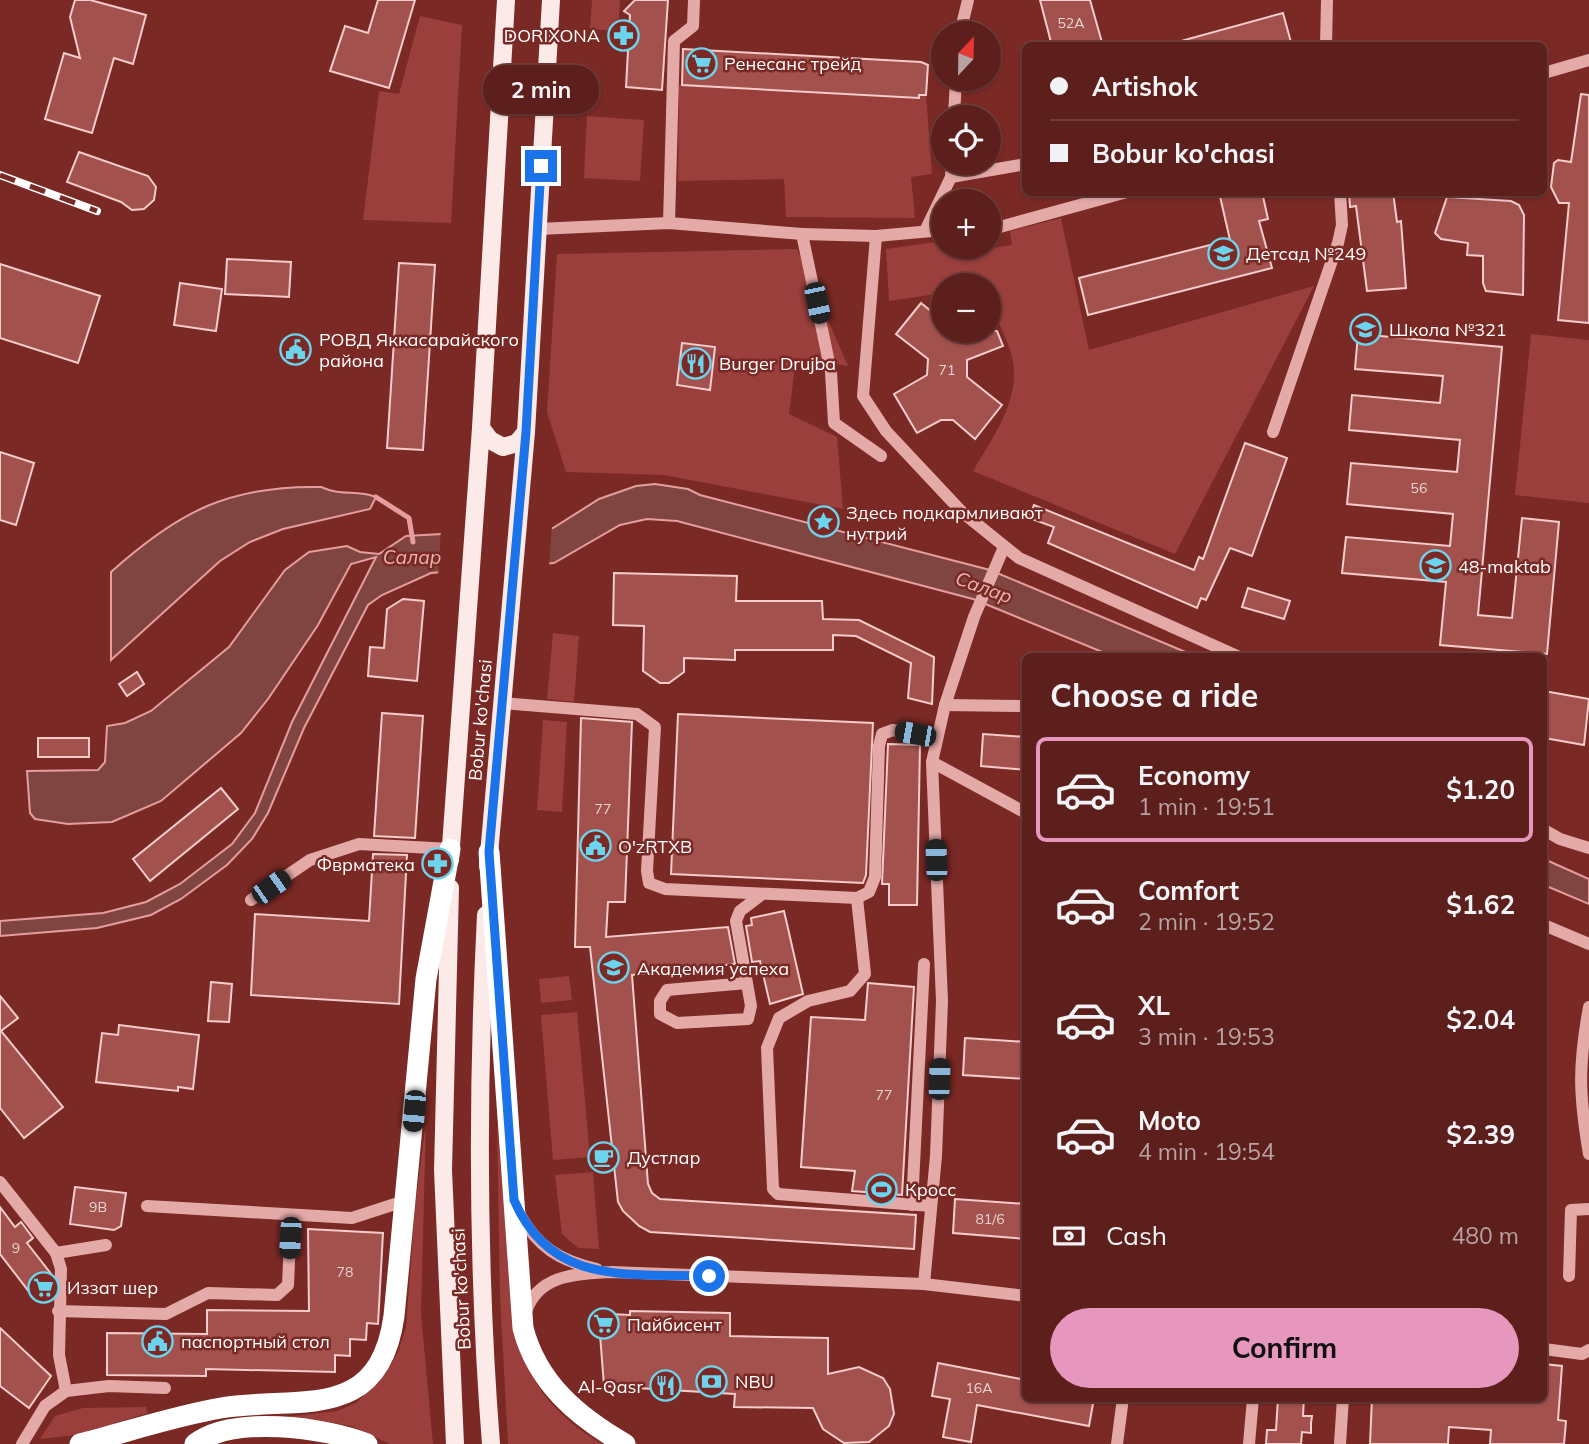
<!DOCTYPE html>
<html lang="en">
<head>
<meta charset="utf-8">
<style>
	body { margin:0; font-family:Mulish,sans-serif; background:#652c29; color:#f1f3f6; height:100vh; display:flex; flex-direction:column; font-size:26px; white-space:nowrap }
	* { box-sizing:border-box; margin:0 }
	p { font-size:23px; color:#b8a2a3 }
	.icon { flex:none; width:38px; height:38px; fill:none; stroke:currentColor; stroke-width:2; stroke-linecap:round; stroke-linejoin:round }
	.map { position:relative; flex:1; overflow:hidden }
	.drawer { position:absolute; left:1022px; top:653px; width:525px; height:749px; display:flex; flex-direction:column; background:#5c1f1c; border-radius:10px; box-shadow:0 2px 5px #0004,0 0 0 2px #713d3b }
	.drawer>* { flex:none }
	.hud { position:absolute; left:1022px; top:42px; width:525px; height:154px; border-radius:10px; box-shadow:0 2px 5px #0004,0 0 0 2px #713d3b; display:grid; align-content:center; height:154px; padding:0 28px; background:#5c1f1c }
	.needle { width:46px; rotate:22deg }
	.tools { position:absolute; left:931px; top:21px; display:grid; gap:14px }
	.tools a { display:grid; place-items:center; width:70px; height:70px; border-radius:50%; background:#5c1f1c; box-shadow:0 2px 5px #0004,0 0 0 2px #713d3b; font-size:35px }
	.end { position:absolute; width:32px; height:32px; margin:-16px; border:9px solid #1a73e8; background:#fff; box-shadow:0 0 0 4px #fff }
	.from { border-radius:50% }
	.bubble { position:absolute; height:49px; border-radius:24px; background:#5c1f1c; box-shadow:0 2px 5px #0004,0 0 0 2px #713d3b; font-size:23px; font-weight:700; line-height:49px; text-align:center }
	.car { position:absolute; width:21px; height:42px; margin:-21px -10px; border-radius:9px; box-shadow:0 0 5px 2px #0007; background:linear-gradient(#222 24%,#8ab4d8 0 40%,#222 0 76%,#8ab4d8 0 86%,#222 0) }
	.hud b { display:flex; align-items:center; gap:24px; height:66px; font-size:26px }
	.hud b+b { border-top:2px solid #713d3b }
	.hud i { width:18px; height:18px; background:#f1f3f6 }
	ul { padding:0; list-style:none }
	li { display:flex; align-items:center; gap:21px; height:105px; margin:0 14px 10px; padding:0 14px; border:4px solid transparent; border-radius:10px }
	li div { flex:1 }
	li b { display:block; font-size:26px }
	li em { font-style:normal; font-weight:700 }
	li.on { border-color:#e797bd }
	li>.icon { width:63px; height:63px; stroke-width:1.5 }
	h2 { padding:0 28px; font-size:32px; line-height:84px }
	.pay { display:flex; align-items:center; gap:18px; height:77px; padding:0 28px; font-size:26px }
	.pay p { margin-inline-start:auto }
	.primary-button { display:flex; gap:14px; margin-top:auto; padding:14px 28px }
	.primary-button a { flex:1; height:80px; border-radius:42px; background:#e797bd; color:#111; font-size:28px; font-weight:700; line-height:80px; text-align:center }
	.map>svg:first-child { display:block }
</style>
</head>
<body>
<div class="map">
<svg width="1589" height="1444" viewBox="0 0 1589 1444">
	<rect width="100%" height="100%" fill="#7a2925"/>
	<g fill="#9a3f3c">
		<polygon points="592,0 620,0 618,31 590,29"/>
		<polygon points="420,16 462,25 451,223 363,220 379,91 399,94"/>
		<polygon points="679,85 918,98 919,95 926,95 932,174 911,177 915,218 786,217 784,179 678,181"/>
		<polygon points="587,116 644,120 640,181 584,178"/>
		<path d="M 1061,218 L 1089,350 L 1314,286 L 1175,554 L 973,471 C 993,436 1022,399 1012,357 C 1006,332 989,311 989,285 L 943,285 L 943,293 L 889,301 L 886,249 L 943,241 L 943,247 L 960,247 L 962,253 L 1012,245 L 1010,231 Z"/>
		<polygon points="797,249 848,366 796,358 789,414 837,437 843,509 664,475 566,472 547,412 557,254"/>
		<polygon points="1531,334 1589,340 1589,503 1515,495"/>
		<polygon points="553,633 579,636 574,702 547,699"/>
		<polygon points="543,720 567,722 562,812 537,810"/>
		<polygon points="569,976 572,1000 541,1003 539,979"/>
		<polygon points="577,1012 590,1157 553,1160 541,1015"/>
		<polygon points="426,1122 421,1314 433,1444 390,1444 351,1426 318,1420 278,1418 337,1411 356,1403 385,1374 398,1352 406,1327 415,1207"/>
		<path d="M 497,1122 L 514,1330 C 527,1382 556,1417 602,1444 L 508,1444 L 500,1297 Z"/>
		<polygon points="593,1172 599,1249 578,1248 562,1234 555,1175"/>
		<polygon points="146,1407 148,1413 76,1435 40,1439 55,1416 83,1408"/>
	</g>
	<g fill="#814541" stroke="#e59e9d" stroke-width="2">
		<polygon points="655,484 688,489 700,495 990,570 1195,656 1112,656 973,599 677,521 647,519 620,525 554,563 431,573 382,595 368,605 304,728 268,813 252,839 227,865 181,899 151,915 97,928 0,936 0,921 103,913 146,902 180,884 232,844 255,813 292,722 376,557 351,564 318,625 268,699 241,733 161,801 112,822 68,824 35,819 30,813 27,771 98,770 105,762 107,726 125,723 151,711 229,647 285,570 309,552 347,546 360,552 379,554 406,536 553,528 599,499 636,486"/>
		<path d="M 321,487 C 343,497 355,489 376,497 L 370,509 L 283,529 L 250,542 L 220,561 L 111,660 L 111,572 C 178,512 229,485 321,487 Z"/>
		<polygon points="1544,859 1589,879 1589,904 1544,885"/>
	</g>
	<polygon fill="#7a2925" points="552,525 549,567 438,576 441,529"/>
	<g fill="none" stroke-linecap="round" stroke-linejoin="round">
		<polyline stroke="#e59e9d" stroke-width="5" points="376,497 409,518 413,542"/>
	</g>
	<g fill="#a3514d" stroke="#f3cccb" stroke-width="2">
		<polygon points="75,0 90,0 146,15 133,64 114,58 92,133 45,119 64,53 80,58 70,17"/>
		<polygon points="378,0 415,0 389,88 330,71 345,26 368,33"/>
		<polygon points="635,0 668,0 662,90 626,87 630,15 624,11"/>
		<polygon points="1040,0 1090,0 1103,46 1052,46"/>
		<polygon points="1283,13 1292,46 1181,46 1181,41"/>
		<polygon points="683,49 921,62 928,65 926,95 919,95 919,98 682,85"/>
		<polygon points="1581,94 1589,95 1589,323 1558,320 1569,203 1559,203 1551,187 1554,163 1558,160 1571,162"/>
		<polygon points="79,152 148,176 156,187 154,200 144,209 132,210 121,202 67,182"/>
		<polygon points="1219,192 1262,192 1268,219 1259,221 1272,268 1088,315 1079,278 1230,240"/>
		<polygon points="1349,192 1393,192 1397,222 1401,221 1406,288 1367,291 1356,206 1350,207"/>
		<polygon points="1447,197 1511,201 1519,205 1524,215 1523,295 1486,291 1483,283 1483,256 1467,255 1468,243 1441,239 1435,233"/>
		<polygon points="227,259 291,262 289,297 225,294"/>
		<polygon points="399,263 435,265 423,450 387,448"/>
		<polygon points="0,264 100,296 78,363 0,338"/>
		<polygon points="180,283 222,289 216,331 174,325"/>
		<polygon points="921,303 943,321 943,331 997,331 1003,346 967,360 967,377 1002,405 975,439 953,420 941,420 917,433 894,394 927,375 928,359 896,334"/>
		<polygon points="1358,334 1502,347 1478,615 1512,618 1522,518 1559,522 1547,654 1440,645 1446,582 1342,573 1346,537 1450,546 1453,514 1347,504 1351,463 1457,472 1460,440 1349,430 1352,395 1440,403 1443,376 1355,369"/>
		<polygon points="682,343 715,347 710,390 677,385"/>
		<polygon points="1245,443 1287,458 1252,556 1230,548 1206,600 1201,598 1197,608 1048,543 1054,527 1029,518 1034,505 1194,570 1199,557 1203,559"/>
		<polygon points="0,452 34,463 16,525 0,520"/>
		<polygon points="614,573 737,576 736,601 822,601 823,619 859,620 934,657 932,704 908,698 911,663 856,636 833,635 833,650 735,650 735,660 684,658 684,672 669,683 660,683 643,671 644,626 613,625"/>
		<polygon points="1248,588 1290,601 1284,619 1242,607"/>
		<polygon points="403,599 424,601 417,681 368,676 370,647 384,648 387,609"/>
		<polygon points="137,672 144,684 127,696 119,684"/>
		<polygon points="1544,691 1589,699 1584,745 1544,738"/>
		<polygon points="382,713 423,716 415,838 374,836"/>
		<polygon points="678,714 873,723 866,875 863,883 671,874"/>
		<polygon points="581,718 632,722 625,902 608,902 606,937 728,927 735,964 632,975 648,1184 652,1193 660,1199 916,1215 914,1249 650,1232 639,1226 623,1211 618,1202 590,947 575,947"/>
		<polygon points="983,734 1026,737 1026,770 981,766"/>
		<rect x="38" y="738" width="51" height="19"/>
		<polygon points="888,744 920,745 917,905 889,905 889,884 882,884"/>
		<polygon points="221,788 238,809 150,881 133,859"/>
		<polygon points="373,854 407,855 399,1004 251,995 255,914 369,921"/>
		<polygon points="784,911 803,994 770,1004 760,961 752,962 746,926 752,925 751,918"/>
		<polygon points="211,982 232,984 229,1022 208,1021"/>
		<polygon points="868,983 914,987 902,1195 852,1191 855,1171 801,1167 811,1017 865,1020"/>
		<polygon points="0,996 18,1018 1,1031 63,1107 24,1138 0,1108"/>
		<polygon points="119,1025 199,1035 193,1089 178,1087 178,1091 96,1082 102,1033 118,1035"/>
		<polygon points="965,1038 1026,1042 1026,1079 963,1075"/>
		<polygon points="75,1187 126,1193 121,1226 114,1230 70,1224"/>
		<polygon points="955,1199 1026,1204 1026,1239 953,1233"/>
		<polygon points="0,1207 15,1227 21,1222 33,1238 27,1243 52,1275 30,1293 0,1254"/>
		<polygon points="308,1229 383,1233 378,1324 367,1323 366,1340 350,1339 350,1356 335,1355 335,1372 206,1369 206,1376 107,1375 107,1333 207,1334 207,1310 309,1311"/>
		<polygon points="630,1311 730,1313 730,1336 828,1338 828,1374 859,1367 883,1378 890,1389 894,1414 889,1426 869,1442 844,1443 823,1429 813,1408 734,1407 735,1394 604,1386 599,1321 610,1314 630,1315"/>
		<polygon points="0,1328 51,1376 29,1408 0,1386"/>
		<polygon points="938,1363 1026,1380 1026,1398 1094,1398 1089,1426 977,1405 971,1442 943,1437 950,1399 932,1396"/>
		<polygon points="1544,1364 1562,1366 1558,1420 1566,1421 1564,1444 1490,1444 1491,1430 1449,1427 1448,1444 1370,1444 1372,1398 1544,1398"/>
		<polygon points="1278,1398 1304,1398 1303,1416 1312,1416 1311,1423 1311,1433 1302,1432 1301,1444 1266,1444 1267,1430 1276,1430"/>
	</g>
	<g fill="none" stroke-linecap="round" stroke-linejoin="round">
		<g stroke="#e4aaa8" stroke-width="12">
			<polyline points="960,33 968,0"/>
			<polyline points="1326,46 1327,0"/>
			<polyline points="1544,73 1589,60"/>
			<polyline points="954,117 956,79"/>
			<polyline points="951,177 1026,164"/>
			<polyline points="669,223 674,41 693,26 694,0"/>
			<polyline points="538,229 669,223 802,234 831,372 834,423 881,456"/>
			<polyline points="989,230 1127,192"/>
			<polyline points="925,231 951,177 952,163"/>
			<polyline points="802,234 876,236 943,230"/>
			<polyline points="876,236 863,396 886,431 962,512 1019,558 1237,656"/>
			<polyline points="1273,432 1338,243 1342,225 1340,192"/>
			<polyline points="502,703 637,714 655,727 647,871 649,883 665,889 857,898 869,892 875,877 879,746 882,734 893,730 937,738"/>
			<polyline points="945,705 1026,706"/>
			<polyline points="932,762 1026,813"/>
			<polyline points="1544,830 1560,839 1589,848"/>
			<polyline points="857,898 865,974 850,991 808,1001 779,1018 767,1048 773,1189 778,1194 931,1206"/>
			<polyline points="251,900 310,860 359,844 450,849"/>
			<polyline points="1544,925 1589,944"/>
			<polyline points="747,983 667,990 660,1001 660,1014 677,1023 748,1019 751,1006 736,921 740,911 761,895"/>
			<path d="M 1589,1007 C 1578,1067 1579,1095 1589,1154"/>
			<polyline points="0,1182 56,1253 61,1269 59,1355 66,1391 45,1406 22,1444"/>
			<polyline points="912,1205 924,964"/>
			<polyline points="147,1206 352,1218 395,1204 405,1205"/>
			<path d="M 519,1213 C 537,1247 560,1261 597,1269"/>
			<polyline points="56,1253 106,1245"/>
			<polyline points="1569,1276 1571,1210 1589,1209"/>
			<polyline points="924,1284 936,1156 942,1001 932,762 945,705 974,617 1004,547"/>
			<polyline points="58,1311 166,1314 208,1293 277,1295 288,1285 291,1215"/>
			<path d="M 526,1312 C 538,1274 577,1274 611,1272 L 924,1284 L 1026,1296"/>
			<polyline points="1544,1349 1582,1354 1589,1350"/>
			<polyline points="66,1391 109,1386 165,1388"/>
			<polyline points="1117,1444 1123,1398"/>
			<polyline points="1249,1444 1253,1398"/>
			<polyline points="1340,1444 1343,1398"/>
		</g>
		<g stroke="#fceae8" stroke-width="18">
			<polyline points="481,428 490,440 503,447 517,443 526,432"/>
			<polyline points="450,860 481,428 506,0"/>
			<polyline points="488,866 526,432 551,0"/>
			<polyline points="450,888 443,1170 455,1444"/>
			<path d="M 486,915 C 477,1092 477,1267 491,1444"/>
		</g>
		<g stroke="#fff" stroke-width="21">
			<path d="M 489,852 L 523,1328 C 537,1383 578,1417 625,1444"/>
			<path d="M 80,1444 C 127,1432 174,1416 221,1408 C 297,1395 379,1425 394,1316 L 426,979 L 450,849"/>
			<path d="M 195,1444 C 232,1415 325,1427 367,1444"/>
		</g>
		<defs>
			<polyline id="rail" points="0,175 97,211"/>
		</defs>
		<use href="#rail" stroke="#fff" stroke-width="8"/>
		<use href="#rail" stroke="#7a2925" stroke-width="5" stroke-dasharray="16" stroke-linecap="butt"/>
	</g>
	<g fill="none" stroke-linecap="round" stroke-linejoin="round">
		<path stroke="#1a73e8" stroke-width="9" d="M 541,166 L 526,432 L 489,852 L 514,1200 C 551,1287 630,1273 709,1276"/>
	</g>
	<defs>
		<symbol id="pharmacy-ring" viewBox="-11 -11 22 22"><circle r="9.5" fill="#7a2925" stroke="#6dd4ed" stroke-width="1.5"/><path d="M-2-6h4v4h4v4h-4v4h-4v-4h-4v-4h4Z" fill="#6dd4ed"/></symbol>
		<symbol id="supermarket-ring" viewBox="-11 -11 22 22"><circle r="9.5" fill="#7a2925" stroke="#6dd4ed" stroke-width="1.5"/><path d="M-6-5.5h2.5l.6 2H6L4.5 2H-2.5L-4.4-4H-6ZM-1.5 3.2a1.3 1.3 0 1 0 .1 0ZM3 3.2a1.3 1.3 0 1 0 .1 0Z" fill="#6dd4ed"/></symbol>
		<symbol id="school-ring" viewBox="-11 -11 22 22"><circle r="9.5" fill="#7a2925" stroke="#6dd4ed" stroke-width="1.5"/><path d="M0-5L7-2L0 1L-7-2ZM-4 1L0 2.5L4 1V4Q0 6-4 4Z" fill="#6dd4ed"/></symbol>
		<symbol id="civic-ring" viewBox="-11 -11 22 22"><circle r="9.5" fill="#7a2925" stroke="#6dd4ed" stroke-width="1.5"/><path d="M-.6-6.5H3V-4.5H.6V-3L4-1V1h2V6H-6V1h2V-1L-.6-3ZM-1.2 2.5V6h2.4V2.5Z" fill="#6dd4ed"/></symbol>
		<symbol id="restaurant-ring" viewBox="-11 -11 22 22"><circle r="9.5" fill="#7a2925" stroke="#6dd4ed" stroke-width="1.5"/><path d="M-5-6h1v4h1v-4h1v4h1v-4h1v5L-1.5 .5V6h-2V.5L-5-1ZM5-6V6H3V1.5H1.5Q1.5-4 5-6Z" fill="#6dd4ed"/></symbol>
		<symbol id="sight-ring" viewBox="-11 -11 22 22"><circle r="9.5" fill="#7a2925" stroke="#6dd4ed" stroke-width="1.5"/><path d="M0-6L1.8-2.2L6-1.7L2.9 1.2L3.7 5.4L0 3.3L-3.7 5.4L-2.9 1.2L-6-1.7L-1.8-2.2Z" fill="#6dd4ed"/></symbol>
		<symbol id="cafe-ring" viewBox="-11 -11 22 22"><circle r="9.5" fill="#7a2925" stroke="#6dd4ed" stroke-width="1.5"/><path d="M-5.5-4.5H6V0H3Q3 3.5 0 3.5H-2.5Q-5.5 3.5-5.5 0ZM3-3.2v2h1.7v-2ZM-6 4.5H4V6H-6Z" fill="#6dd4ed"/></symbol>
		<symbol id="stadium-ring" viewBox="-11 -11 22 22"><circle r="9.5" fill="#7a2925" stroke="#6dd4ed" stroke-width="1.5"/><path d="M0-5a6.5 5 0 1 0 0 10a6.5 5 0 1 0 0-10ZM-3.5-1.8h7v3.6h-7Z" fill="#6dd4ed"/></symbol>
		<symbol id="bank-ring" viewBox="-11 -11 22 22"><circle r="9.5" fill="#7a2925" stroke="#6dd4ed" stroke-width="1.5"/><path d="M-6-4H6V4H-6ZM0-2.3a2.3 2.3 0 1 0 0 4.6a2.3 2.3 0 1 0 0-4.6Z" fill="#6dd4ed"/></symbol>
	</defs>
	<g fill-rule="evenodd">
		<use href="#pharmacy-ring" x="606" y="18" width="35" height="35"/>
		<use href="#supermarket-ring" x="684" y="46" width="35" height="35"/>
		<use href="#school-ring" x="1206" y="236" width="35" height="35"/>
		<use href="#school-ring" x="1348" y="312" width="35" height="35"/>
		<use href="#civic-ring" x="278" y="332" width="35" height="35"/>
		<use href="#restaurant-ring" x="678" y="346" width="35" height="35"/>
		<use href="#sight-ring" x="806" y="504" width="35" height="35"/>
		<use href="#school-ring" x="1418" y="548" width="35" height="35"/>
		<use href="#civic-ring" x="578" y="828" width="35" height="35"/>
		<use href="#pharmacy-ring" x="420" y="846" width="35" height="35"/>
		<use href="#school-ring" x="596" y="950" width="35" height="35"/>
		<use href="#cafe-ring" x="586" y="1140" width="35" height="35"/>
		<use href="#stadium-ring" x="864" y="1172" width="35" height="35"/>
		<use href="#supermarket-ring" x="26" y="1270" width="35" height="35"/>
		<use href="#supermarket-ring" x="586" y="1306" width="35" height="35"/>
		<use href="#civic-ring" x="140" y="1324" width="35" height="35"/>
		<use href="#bank-ring" x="694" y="1364" width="35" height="35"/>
		<use href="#restaurant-ring" x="648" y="1368" width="35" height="35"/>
	</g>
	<g text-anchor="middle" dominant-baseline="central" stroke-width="5" stroke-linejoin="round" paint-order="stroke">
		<g font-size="14" fill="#e8d4d2">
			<text x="1071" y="23">52A</text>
			<text x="947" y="370">71</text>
			<text x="1419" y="488">56</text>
			<text x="603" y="809">77</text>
			<text x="884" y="1095">77</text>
			<text x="98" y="1207">9В</text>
			<text x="990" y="1219">81/6</text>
			<text x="16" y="1248">9</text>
			<text x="345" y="1272">78</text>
			<text x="979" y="1388">16А</text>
		</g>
		<g font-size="18" fill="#fff" stroke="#7a2925" text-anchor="start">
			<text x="600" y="35" text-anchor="end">DORIXONA</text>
			<text x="724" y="63">Ренесанс трейд</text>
			<text x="1246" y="253">Детсад №249</text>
			<text x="1389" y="329">Школа №321</text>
			<text x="319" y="339">РОВД Яккасарайского<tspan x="319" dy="21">района</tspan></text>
			<text x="719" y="363">Burger Drujba</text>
			<text x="846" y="512">Здесь подкармливают<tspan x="846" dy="21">нутрий</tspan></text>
			<text x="1458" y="566">48-maktab</text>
			<text x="618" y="846">O'zRTXB</text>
			<text x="415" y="864" text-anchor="end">Фврматека</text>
			<text x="637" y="968">Академия успеха</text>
			<text x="627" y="1157">Дустлар</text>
			<text x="905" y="1189">Кросс</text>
			<text x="67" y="1287">Иззат шер</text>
			<text x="627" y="1324">Пайбисент</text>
			<text x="181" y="1341">паспортный стол</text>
			<text x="735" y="1381">NBU</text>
			<text x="643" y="1386" text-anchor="end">Al-Qasr</text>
		</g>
		<g font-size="18" fill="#fff" stroke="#7a2925">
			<text transform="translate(480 720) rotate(-85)">Bobur ko'chasi</text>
			<text transform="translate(461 1289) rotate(-93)">Bobur ko'chasi</text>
		</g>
		<g font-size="19" font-style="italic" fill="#ecb5b3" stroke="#7a2925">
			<text x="412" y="557">Салар</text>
			<text transform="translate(984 587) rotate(20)">Салар</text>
		</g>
	</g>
</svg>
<div class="tools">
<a><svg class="needle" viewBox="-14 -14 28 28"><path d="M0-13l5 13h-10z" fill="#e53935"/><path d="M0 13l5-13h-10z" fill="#b8a2a3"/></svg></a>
<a><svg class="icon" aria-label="locate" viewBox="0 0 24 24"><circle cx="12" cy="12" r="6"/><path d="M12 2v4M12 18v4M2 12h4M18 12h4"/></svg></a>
<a>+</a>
<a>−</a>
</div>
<i class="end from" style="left:709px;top:1276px"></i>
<i class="end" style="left:541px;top:166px"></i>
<div class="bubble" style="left:483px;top:65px;width:116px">2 min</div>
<i class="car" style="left:817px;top:303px;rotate:168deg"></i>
<i class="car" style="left:915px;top:734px;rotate:280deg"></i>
<i class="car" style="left:936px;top:860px;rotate:358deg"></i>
<i class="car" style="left:271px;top:887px;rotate:55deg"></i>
<i class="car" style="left:939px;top:1079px;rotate:2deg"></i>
<i class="car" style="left:414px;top:1111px;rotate:185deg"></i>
<i class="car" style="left:290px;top:1238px;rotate:183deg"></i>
<div class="hud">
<b><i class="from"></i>Artishok</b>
<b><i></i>Bobur ko'chasi</b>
</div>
<section class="drawer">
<h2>Choose a ride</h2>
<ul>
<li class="on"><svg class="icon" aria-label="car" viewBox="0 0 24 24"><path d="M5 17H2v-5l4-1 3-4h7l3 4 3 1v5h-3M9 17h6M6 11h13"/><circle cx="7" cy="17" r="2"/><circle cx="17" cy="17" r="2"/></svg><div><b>Economy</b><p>1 min · 19:51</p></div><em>$1.20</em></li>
<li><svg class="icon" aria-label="car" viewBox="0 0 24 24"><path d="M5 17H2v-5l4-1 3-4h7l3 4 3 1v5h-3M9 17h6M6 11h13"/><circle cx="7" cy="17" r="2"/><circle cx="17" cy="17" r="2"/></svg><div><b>Comfort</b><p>2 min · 19:52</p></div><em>$1.62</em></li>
<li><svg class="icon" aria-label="car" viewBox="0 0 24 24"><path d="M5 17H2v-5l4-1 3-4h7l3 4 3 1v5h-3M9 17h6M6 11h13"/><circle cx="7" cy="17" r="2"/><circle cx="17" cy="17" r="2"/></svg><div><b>XL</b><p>3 min · 19:53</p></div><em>$2.04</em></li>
<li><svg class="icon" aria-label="car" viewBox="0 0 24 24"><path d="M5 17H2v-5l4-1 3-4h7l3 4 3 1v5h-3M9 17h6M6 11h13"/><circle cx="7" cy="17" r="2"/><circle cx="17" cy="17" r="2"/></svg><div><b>Moto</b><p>4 min · 19:54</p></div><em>$2.39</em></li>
</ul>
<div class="pay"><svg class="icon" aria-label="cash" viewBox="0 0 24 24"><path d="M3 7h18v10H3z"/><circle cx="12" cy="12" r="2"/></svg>Cash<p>480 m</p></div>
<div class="primary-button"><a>Confirm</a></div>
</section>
</div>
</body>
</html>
